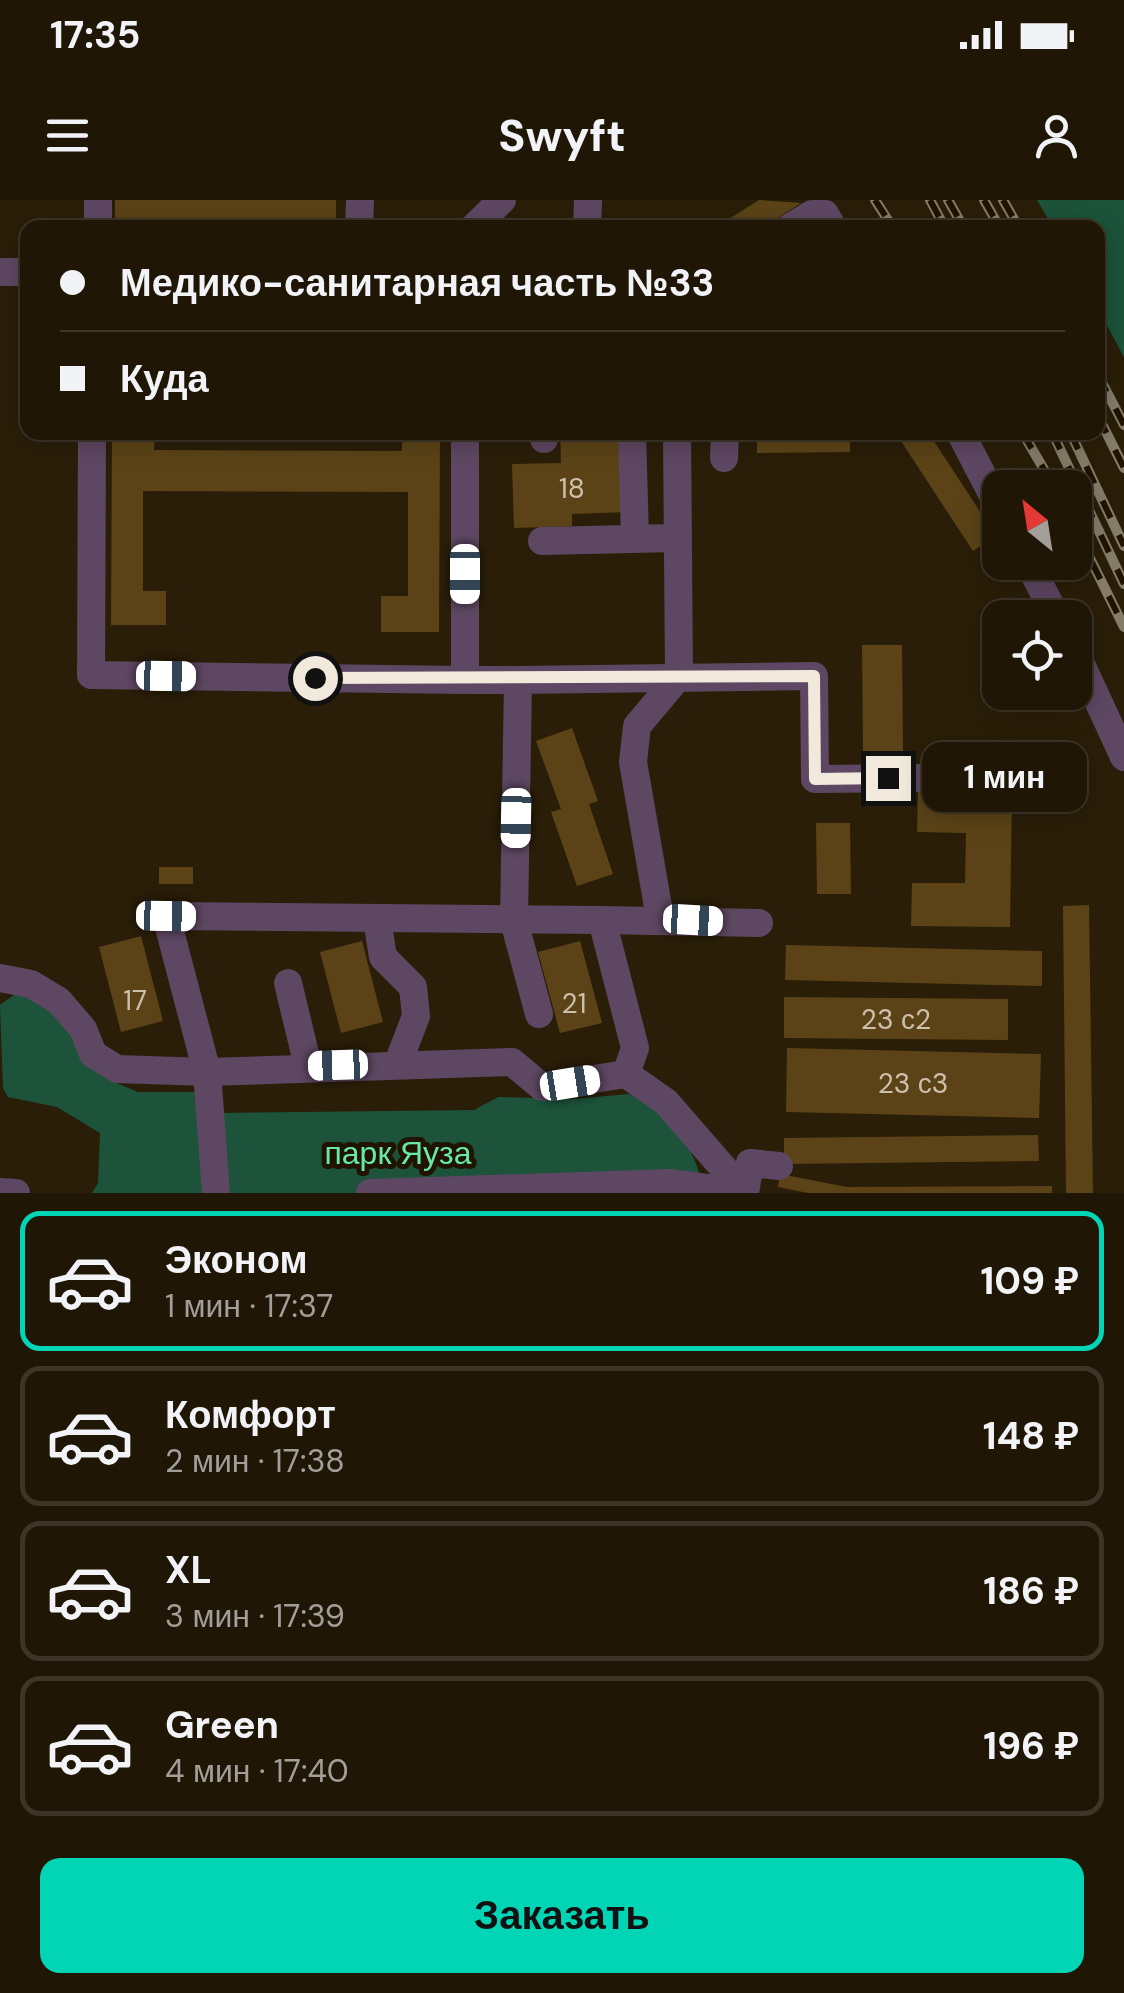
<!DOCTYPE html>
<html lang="ru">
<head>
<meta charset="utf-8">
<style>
	body { margin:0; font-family:"DM Sans",sans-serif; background:#2d2314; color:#f1f3f6; height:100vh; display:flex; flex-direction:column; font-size:38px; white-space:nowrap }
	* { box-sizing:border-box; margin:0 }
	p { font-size:32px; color:#a29f9b }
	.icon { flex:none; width:55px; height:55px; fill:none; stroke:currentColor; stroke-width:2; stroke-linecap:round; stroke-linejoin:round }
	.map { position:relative; height:993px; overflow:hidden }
	.panel { display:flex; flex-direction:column; background:#201606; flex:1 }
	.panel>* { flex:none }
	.top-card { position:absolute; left:20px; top:20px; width:1085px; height:220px; border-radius:20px; box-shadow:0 5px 25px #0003,0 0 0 2px #3d3528; display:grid; align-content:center; height:220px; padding:0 40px; background:#201606 }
	.needle { width:65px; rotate:330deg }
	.buttons { position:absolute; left:982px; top:270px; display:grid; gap:20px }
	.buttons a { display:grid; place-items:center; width:110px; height:110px; border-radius:20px; background:#201606; box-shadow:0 5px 25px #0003,0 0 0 2px #3d3528; font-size:50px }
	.end { position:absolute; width:45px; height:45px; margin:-22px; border:12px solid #f1e9dc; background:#111; box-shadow:0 0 0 5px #111 }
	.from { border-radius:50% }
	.bubble { position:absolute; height:70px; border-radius:20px; background:#201606; box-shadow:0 5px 25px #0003,0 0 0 2px #3d3528; font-size:32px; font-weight:700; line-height:70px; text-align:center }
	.car { position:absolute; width:30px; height:60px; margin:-30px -15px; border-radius:12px; box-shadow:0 0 8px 2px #0007; background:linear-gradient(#fff 24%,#345 0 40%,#fff 0 76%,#345 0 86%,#fff 0) }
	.top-card b { display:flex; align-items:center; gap:35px; height:95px; font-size:38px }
	.top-card b+b { border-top:2px solid #3d3528 }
	.top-card i { width:25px; height:25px; background:#f1f3f6 }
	ul { padding:18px 0 0; list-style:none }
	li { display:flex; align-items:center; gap:30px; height:140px; margin:0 20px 15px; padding:0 20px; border:5px solid #3d3528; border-radius:20px }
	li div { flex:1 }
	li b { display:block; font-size:38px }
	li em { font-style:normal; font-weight:700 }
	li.selected { border-color:#02d5b6 }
	li>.icon { width:90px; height:90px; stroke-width:1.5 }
	.button { display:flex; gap:20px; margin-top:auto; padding:20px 40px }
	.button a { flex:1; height:115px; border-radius:20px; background:#02d5b6; color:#111; font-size:40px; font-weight:700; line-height:115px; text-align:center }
	.status { display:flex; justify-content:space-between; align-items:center; height:70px; padding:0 50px; background:#201606; direction:ltr }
	.status svg { height:28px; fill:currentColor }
	header { display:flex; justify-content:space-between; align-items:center; height:130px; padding:0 40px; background:#201606; font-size:45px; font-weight:700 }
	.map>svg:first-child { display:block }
</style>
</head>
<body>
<div class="status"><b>17:35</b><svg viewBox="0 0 49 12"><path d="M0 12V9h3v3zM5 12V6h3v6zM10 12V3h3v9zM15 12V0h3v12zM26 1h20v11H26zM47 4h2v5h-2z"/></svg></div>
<header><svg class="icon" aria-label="menu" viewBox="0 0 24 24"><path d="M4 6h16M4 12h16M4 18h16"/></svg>Swyft<svg class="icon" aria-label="person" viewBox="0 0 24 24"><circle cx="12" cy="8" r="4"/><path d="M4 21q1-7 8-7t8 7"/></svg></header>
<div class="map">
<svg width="1124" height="993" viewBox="0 0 1124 993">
	<rect width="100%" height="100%" fill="#2a1e08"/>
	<g fill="#1c533a">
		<polygon points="1037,0 1124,0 1124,157 1098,109 1098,28 1053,27"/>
		<path d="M 18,792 L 59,813 L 112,881 L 138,892 L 195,892 L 220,913 L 474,910 L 498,897 L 573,899 L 629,894 C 675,914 694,947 705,993 L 92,993 L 98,983 L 100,933 L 57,907 L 8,897 L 3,888 L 0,805 Z"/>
	</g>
	<g fill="#5b4317">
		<rect x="115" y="0" width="221" height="22"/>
		<polygon points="759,0 801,3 762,28 715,28"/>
		<polygon points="112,232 155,232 154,250 402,251 402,232 440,232 439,432 381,432 381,396 408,396 408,292 143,291 143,391 166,391 166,425 111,425"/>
		<polygon points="560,232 629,236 631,312 572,314 572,326 514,328 512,264 561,263"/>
		<polygon points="757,232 850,232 850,252 757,253"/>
		<polygon points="908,232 928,232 996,336 973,351 899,238"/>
		<polygon points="862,445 902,445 903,551 863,551"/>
		<polygon points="572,528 598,601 589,604 613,674 577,686 551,612 561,609 536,541"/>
		<polygon points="918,591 1012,592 1010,727 911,726 912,683 965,683 966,633 917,632"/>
		<polygon points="816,623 850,623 851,694 817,694"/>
		<rect x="159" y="667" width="34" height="17"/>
		<polygon points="1089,705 1093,993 1066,993 1063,706"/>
		<polygon points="141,736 163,821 121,832 99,747"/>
		<polygon points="362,741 383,822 341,833 320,752"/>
		<polygon points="580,741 602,823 560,833 538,752"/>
		<polygon points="786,745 1042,751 1042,786 785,780"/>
		<polygon points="784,797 1008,799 1008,840 784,838"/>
		<polygon points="787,848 1041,854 1039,918 786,912"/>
		<polygon points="1038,935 1039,961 784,964 784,938"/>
		<polygon points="780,974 847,987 1052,986 1052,993 808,993 778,987"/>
	</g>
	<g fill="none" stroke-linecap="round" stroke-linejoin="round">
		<g stroke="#5e4762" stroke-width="28">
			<polyline points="98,0 98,28"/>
			<polyline points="359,28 360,0"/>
			<polyline points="473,28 502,0"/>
			<polyline points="587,28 588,0"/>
			<polyline points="789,28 812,14 825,14 833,28"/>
			<polyline points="0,72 28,72"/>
			<polyline points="92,232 91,475 465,480 465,232"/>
			<polyline points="544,232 544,239"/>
			<polyline points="632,232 635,338"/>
			<polyline points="960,232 1000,309"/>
			<polyline points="724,258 725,232"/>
			<polyline points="542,341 676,338"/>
			<polyline points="1028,362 1057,418"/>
			<polyline points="1075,451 1124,557"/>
			<polyline points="465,480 518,480"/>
			<polyline points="660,718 633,562 637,526 679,476 677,232"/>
			<polyline points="377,719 383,757 413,787 416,816 398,863"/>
			<polyline points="602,720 759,723"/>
			<polyline points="0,778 31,784 59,801 83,829 93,854 117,869 207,872 512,862 542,887 626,874 666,902 745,993"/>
			<polyline points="288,783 308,866"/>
			<polyline points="539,814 514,721 518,480 814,476 815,579 925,578"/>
			<polyline points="0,992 16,993"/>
			<polyline points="216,993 207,872 166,716 602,720 635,848 626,874"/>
			<polyline points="370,993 669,983 744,993"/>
			<polyline points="745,993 750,963 779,966"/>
		</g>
		<defs>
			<g id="rail">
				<polyline points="875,0 893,28"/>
				<polyline points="930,0 945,28"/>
				<polyline points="948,0 964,28"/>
				<polyline points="984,0 1000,28"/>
				<polyline points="1003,0 1019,28"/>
				<polyline points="1098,175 1124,225"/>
				<polyline points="1098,216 1124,268"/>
				<polyline points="1022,232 1055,288"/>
				<polyline points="1052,232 1124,384"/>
				<polyline points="1070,232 1124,346"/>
				<polyline points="1075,328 1124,427"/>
			</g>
		</defs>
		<use href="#rail" stroke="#867c6a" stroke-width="10"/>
		<use href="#rail" stroke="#201401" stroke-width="6" stroke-dasharray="19" stroke-linecap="butt"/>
	</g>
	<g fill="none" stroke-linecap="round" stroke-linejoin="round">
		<polyline stroke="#f1e9dc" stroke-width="12" points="315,478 814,476 815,579 888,578"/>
	</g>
	<g text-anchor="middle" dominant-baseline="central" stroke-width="10" stroke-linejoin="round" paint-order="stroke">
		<g font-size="28" fill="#ccc0ab">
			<text x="572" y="288">18</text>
			<text x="135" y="800">17</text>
			<text x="574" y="803">21</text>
			<text x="896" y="819">23 с2</text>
			<text x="913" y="883">23 с3</text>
		</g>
		<g font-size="32" fill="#67e8ab" stroke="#201401">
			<text x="398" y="953">парк Яуза</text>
		</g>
	</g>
</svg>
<div class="buttons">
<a><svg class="needle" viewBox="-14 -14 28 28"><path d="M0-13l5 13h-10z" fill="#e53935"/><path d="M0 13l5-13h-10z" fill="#a29f9b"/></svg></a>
<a><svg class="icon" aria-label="locate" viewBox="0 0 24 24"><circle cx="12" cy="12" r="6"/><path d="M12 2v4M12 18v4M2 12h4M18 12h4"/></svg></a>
</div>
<i class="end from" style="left:315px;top:478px"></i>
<i class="end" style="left:888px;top:578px"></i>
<div class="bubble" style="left:922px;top:542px;width:165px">1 мин</div>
<i class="car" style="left:465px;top:374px;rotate:180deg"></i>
<i class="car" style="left:166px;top:476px;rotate:91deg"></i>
<i class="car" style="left:516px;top:618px;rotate:181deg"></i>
<i class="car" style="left:166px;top:716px;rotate:91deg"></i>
<i class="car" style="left:693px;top:720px;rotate:93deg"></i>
<i class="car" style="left:338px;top:865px;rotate:268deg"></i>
<i class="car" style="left:570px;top:883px;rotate:81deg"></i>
<div class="top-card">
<b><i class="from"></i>Медико-санитарная часть №33</b>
<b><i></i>Куда</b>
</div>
</div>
<section class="panel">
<ul>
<li class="selected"><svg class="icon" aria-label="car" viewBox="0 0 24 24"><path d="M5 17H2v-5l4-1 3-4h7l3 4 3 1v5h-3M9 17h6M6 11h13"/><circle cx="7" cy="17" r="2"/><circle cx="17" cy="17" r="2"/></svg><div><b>Эконом</b><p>1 мин · 17:37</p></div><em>109 ₽</em></li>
<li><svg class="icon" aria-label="car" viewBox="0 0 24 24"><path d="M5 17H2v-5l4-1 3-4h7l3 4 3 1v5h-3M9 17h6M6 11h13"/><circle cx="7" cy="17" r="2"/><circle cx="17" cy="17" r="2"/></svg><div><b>Комфорт</b><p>2 мин · 17:38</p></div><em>148 ₽</em></li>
<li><svg class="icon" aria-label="car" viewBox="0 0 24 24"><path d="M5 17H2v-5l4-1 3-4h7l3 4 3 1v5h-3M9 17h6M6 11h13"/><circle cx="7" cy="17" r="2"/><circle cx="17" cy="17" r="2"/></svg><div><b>XL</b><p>3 мин · 17:39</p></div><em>186 ₽</em></li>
<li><svg class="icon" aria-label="car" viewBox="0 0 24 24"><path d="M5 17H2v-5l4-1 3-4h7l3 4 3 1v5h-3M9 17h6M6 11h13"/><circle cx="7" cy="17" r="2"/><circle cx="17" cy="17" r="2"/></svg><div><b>Green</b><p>4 мин · 17:40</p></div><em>196 ₽</em></li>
</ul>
<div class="button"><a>Заказать</a></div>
</section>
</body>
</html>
